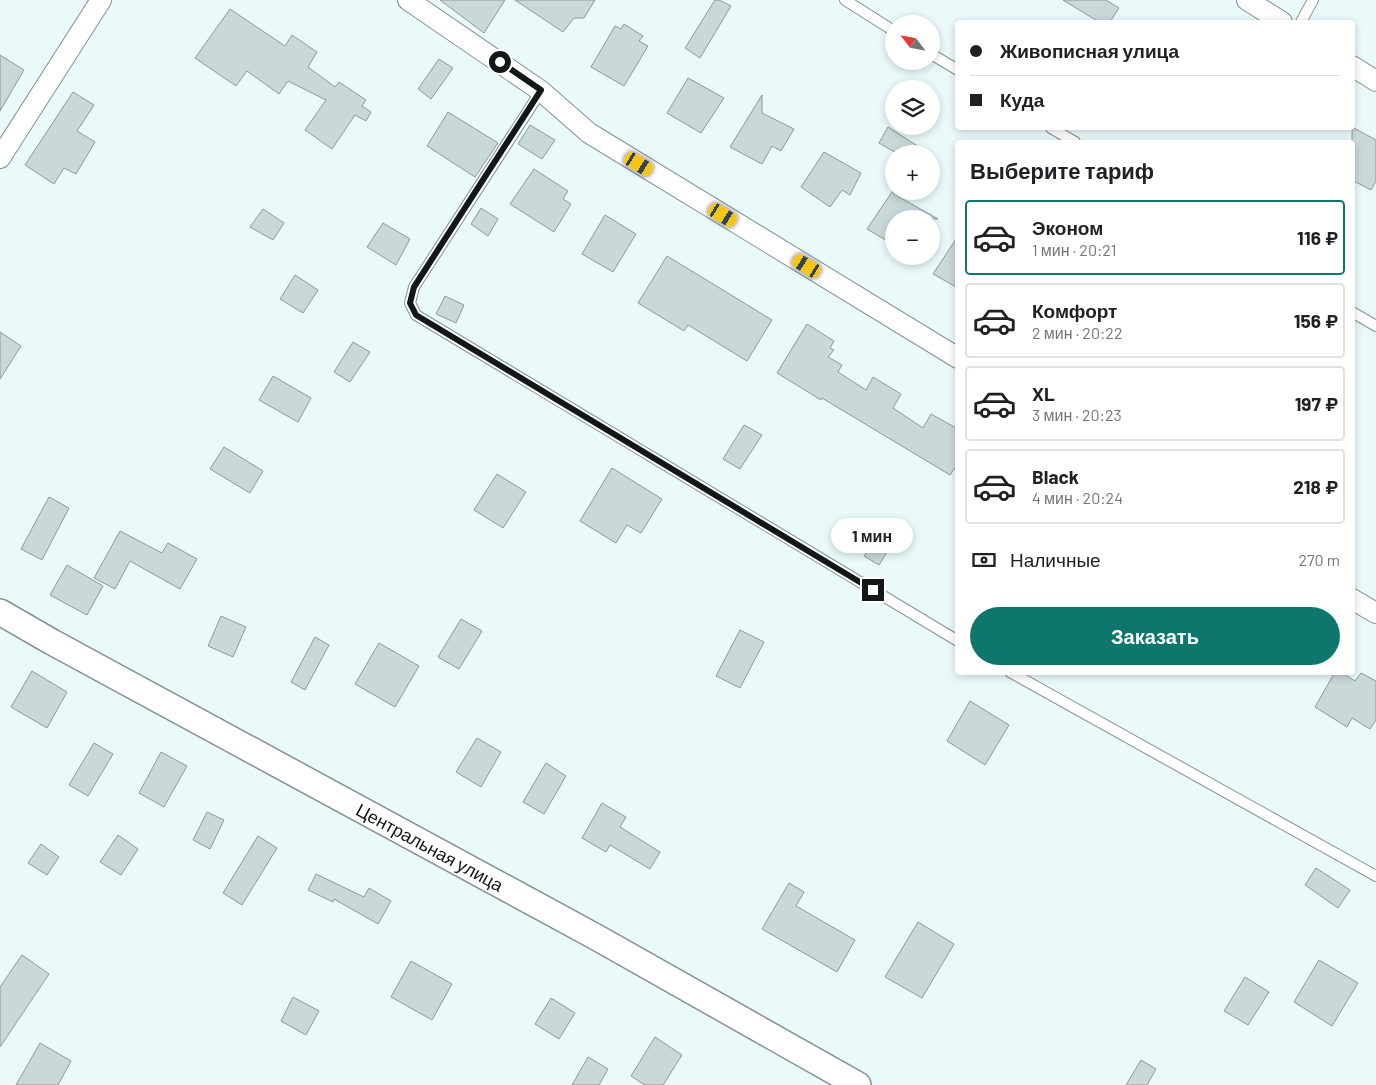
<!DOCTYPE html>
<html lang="ru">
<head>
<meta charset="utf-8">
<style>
	body { margin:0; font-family:Barlow,sans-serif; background:#f2f2f2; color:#202124; height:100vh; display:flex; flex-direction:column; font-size:19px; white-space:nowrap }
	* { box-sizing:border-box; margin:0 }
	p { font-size:16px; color:#757577 }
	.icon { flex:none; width:28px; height:28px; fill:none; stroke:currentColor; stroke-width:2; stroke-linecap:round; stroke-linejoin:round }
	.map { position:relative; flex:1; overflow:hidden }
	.panel { position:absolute; left:955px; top:140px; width:400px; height:535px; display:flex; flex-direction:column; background:#fff; border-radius:5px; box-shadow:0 2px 8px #0003 }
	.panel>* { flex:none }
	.guide { position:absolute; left:955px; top:20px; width:400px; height:110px; border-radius:5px; box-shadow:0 2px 8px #0003; display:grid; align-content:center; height:110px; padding:0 15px; background:#fff }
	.needle { width:32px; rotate:302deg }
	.fabs { position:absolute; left:885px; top:15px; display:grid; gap:10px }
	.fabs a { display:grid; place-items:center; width:55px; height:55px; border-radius:50%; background:#fff; box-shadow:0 2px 8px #0003; font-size:25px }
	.end { position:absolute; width:22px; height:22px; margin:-11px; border:6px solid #121717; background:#fff; box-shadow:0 0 0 2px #fff }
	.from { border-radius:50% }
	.bubble { position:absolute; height:35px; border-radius:18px; background:#fff; box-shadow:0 2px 8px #0003; font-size:16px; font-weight:700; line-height:35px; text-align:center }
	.car { position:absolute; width:15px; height:30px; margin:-15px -8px; border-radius:6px; box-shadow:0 0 4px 1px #0007; background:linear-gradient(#f5c518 24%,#345 0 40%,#f5c518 0 76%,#345 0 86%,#f5c518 0) }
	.guide b { display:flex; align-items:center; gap:18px; height:48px; font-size:19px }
	.guide b+b { border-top:1px solid #e0e0e0 }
	.guide i { width:12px; height:12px; background:#202124 }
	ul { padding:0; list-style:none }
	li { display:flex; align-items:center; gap:15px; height:75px; margin:0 10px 8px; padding:0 5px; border:2px solid #e0e0e0; border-radius:5px }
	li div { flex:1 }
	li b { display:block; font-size:19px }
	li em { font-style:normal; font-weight:700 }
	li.active { border-color:#0f766e }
	li>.icon { width:45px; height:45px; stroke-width:1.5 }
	h2 { padding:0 15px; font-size:22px; line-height:60px }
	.pay { display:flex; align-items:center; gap:12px; height:55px; padding:0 15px; font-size:19px }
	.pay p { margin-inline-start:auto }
	.action { display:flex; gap:10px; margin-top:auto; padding:10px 15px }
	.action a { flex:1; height:58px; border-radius:30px; background:#0f766e; color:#fff; font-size:20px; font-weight:700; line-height:58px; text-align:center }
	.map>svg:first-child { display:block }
</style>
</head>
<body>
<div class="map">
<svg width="1376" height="1085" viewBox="0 0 1376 1085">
	<rect width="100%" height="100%" fill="#eaf9fa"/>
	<g fill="#c9d8d9" stroke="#8d9a9c">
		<polygon points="440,0 505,0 484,33"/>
		<polygon points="515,0 595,0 584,18 574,18 563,32"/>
		<polygon points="715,0 719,0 731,6 700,58 685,48"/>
		<polygon points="1063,0 1106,0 1119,8 1110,22 1099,22"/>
		<polygon points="230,9 285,46 292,35 317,52 308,67 335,87 339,82 366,100 362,106 371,112 366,121 355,115 332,149 305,130 326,100 288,81 279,94 247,71 236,86 195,58"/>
		<polygon points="624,24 643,36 639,41 648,46 624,86 591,67 615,26 621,29"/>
		<polygon points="0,55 24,70 0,111"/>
		<polygon points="439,59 453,68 431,99 418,89"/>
		<polygon points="688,78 724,98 701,133 667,113"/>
		<polygon points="73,92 94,105 77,131 95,142 76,174 64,168 54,184 25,165"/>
		<polygon points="762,95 762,113 794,129 781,151 772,146 762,164 730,147"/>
		<polygon points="448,112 498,143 475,177 427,146"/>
		<polygon points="530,125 555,140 542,159 518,144"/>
		<polygon points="888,127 930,154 898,154 879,143"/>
		<polygon points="1352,127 1376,140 1376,181 1371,190 1352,180"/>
		<polygon points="824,152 861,173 850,195 842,190 830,207 801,187"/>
		<polygon points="534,169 568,191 563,199 571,204 554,232 510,204"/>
		<polygon points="894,189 894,194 938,219 894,219 894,245 867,229"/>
		<polygon points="481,208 498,219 488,236 471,224"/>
		<polygon points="263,209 284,223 273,240 250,227"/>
		<polygon points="605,215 636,234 613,272 582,254"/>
		<polygon points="383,223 410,239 396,265 367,247"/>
		<polygon points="958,236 958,288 933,274"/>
		<polygon points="667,256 772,320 747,361 688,325 684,331 638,303"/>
		<polygon points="295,275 318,290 303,313 280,299"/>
		<polygon points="445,296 464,305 456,323 436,314"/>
		<polygon points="807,324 834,341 830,348 834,350 828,357 842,365 838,372 866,390 873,377 901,394 893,408 923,428 931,414 958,429 958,464 950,475 822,398 821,400 777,373"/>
		<polygon points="0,332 21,346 0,379"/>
		<polygon points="353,342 370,352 350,382 334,372"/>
		<polygon points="273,376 311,398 298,422 259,400"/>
		<polygon points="744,425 762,435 740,469 723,459"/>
		<polygon points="224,447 263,471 250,493 210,469"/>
		<polygon points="612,468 662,499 641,533 627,525 616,543 580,521"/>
		<polygon points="497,474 526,492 503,528 474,510"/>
		<polygon points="49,497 69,508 42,560 21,549"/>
		<polygon points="120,531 162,553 168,543 197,559 180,589 130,561 115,589 94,578"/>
		<polygon points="878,535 892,544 879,565 864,556"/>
		<polygon points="67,565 103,586 87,615 50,595"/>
		<polygon points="221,616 246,627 233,657 208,646"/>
		<polygon points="461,619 482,631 459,669 438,657"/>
		<polygon points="740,630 764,642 740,688 716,676"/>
		<polygon points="315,637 329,645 305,690 291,682"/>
		<polygon points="379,643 419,666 395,707 355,684"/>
		<polygon points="32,671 67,692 47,728 11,707"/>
		<polygon points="1335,672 1341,672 1355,681 1361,673 1376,681 1376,720 1370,729 1352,718 1347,727 1315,707"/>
		<polygon points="970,701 1009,725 985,765 947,741"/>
		<polygon points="477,738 501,752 481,787 456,772"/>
		<polygon points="94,743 113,754 88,796 69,785"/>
		<polygon points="161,752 187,766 164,807 139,793"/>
		<polygon points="546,763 566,776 544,814 523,802"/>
		<polygon points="602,803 626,817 620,827 660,852 650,869 610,845 606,852 582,838"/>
		<polygon points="207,812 224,820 210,849 193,840"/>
		<polygon points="118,835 138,849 121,875 100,862"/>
		<polygon points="258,836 277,848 242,905 223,893"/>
		<polygon points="41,844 59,857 47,875 28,863"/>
		<polygon points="1316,868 1350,890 1338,908 1305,885"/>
		<polygon points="316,874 364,897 369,888 391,901 378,924 334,899 333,902 308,890"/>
		<polygon points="789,883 804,892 796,906 855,940 837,972 762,929"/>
		<polygon points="918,922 954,944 922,998 885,977"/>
		<polygon points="22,955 49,974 0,1047 0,987"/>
		<polygon points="1319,960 1358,983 1332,1026 1294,1002"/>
		<polygon points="411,961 452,984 432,1020 391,997"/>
		<polygon points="1245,977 1269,992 1248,1025 1224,1011"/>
		<polygon points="293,997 319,1011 306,1035 281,1021"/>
		<polygon points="551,998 575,1013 559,1039 535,1024"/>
		<polygon points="655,1037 682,1055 663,1085 645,1085 631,1076"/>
		<polygon points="40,1043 71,1061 58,1085 16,1085"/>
		<polygon points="588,1057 608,1069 599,1085 572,1085"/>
		<polygon points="1141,1060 1156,1069 1147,1085 1126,1085"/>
	</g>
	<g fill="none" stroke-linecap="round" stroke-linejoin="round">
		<defs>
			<g id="service">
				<polyline points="845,0 894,31"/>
				<polyline points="1301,22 1313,0"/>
				<polyline points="931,54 958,70"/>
				<polyline points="541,91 414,287 410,303 416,315 958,641"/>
				<polyline points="1051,128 1075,142"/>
				<polyline points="1352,312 1376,326"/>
				<polyline points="1010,672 1376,876"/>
			</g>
			<g id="minor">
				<polyline points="408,0 541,91 589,133 958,358"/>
				<polyline points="1247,0 1282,22"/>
				<polyline points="1352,66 1376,81"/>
				<polyline points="0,158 101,0"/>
				<polyline points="1352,599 1376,613"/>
			</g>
			<g id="tertiary">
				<path id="s1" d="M 0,612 L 52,642 L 596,937 L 858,1085"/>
			</g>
		</defs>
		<use href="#service" stroke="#849293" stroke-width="12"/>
		<use href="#minor" stroke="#849293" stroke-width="22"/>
		<use href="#tertiary" stroke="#849293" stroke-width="28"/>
		<use href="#service" stroke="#fff" stroke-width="10"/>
		<use href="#minor" stroke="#fff" stroke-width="20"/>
		<use href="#tertiary" stroke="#fff" stroke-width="25"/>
	</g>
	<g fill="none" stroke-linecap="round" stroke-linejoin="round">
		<polyline stroke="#121717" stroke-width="6" points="500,62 541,90 414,287 410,303 416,315 873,590"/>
	</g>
	<g text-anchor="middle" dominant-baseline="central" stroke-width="5" stroke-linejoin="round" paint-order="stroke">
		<g font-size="18" fill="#121717" stroke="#fff">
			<text stroke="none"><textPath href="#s1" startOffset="490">Центральная улица</textPath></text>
		</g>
	</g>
</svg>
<div class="fabs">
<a><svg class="needle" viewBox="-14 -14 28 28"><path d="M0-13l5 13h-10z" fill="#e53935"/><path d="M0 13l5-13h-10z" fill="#757577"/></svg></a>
<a><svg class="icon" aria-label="layers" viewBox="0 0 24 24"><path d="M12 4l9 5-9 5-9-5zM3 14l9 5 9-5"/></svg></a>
<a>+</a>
<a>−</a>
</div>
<i class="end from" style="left:500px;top:62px"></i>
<i class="end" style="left:873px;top:590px"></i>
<div class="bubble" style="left:831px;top:518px;width:82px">1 мин</div>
<i class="car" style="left:639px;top:164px;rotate:121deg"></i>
<i class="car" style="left:723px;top:215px;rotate:121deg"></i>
<i class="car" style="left:807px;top:266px;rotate:301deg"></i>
<div class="guide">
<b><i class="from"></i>Живописная улица</b>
<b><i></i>Куда</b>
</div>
<section class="panel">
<h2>Выберите тариф</h2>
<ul>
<li class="active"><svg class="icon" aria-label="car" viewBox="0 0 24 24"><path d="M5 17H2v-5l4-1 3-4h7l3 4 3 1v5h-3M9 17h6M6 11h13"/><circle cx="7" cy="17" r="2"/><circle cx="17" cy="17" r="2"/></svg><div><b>Эконом</b><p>1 мин · 20:21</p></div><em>116 ₽</em></li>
<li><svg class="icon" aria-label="car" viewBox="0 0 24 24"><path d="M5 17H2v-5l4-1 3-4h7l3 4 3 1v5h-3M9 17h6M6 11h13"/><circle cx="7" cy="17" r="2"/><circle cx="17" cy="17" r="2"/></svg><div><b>Комфорт</b><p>2 мин · 20:22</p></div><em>156 ₽</em></li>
<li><svg class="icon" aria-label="car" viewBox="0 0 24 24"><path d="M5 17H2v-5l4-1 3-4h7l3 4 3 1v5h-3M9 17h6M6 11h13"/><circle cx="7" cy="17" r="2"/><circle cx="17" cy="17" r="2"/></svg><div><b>XL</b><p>3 мин · 20:23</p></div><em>197 ₽</em></li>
<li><svg class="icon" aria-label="car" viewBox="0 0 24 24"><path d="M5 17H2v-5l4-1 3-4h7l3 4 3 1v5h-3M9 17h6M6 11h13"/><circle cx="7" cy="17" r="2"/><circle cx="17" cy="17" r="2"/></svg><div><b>Black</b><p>4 мин · 20:24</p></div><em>218 ₽</em></li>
</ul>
<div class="pay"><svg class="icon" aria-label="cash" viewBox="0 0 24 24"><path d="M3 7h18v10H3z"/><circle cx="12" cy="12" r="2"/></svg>Наличные<p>270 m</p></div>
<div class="action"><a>Заказать</a></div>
</section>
</div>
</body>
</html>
